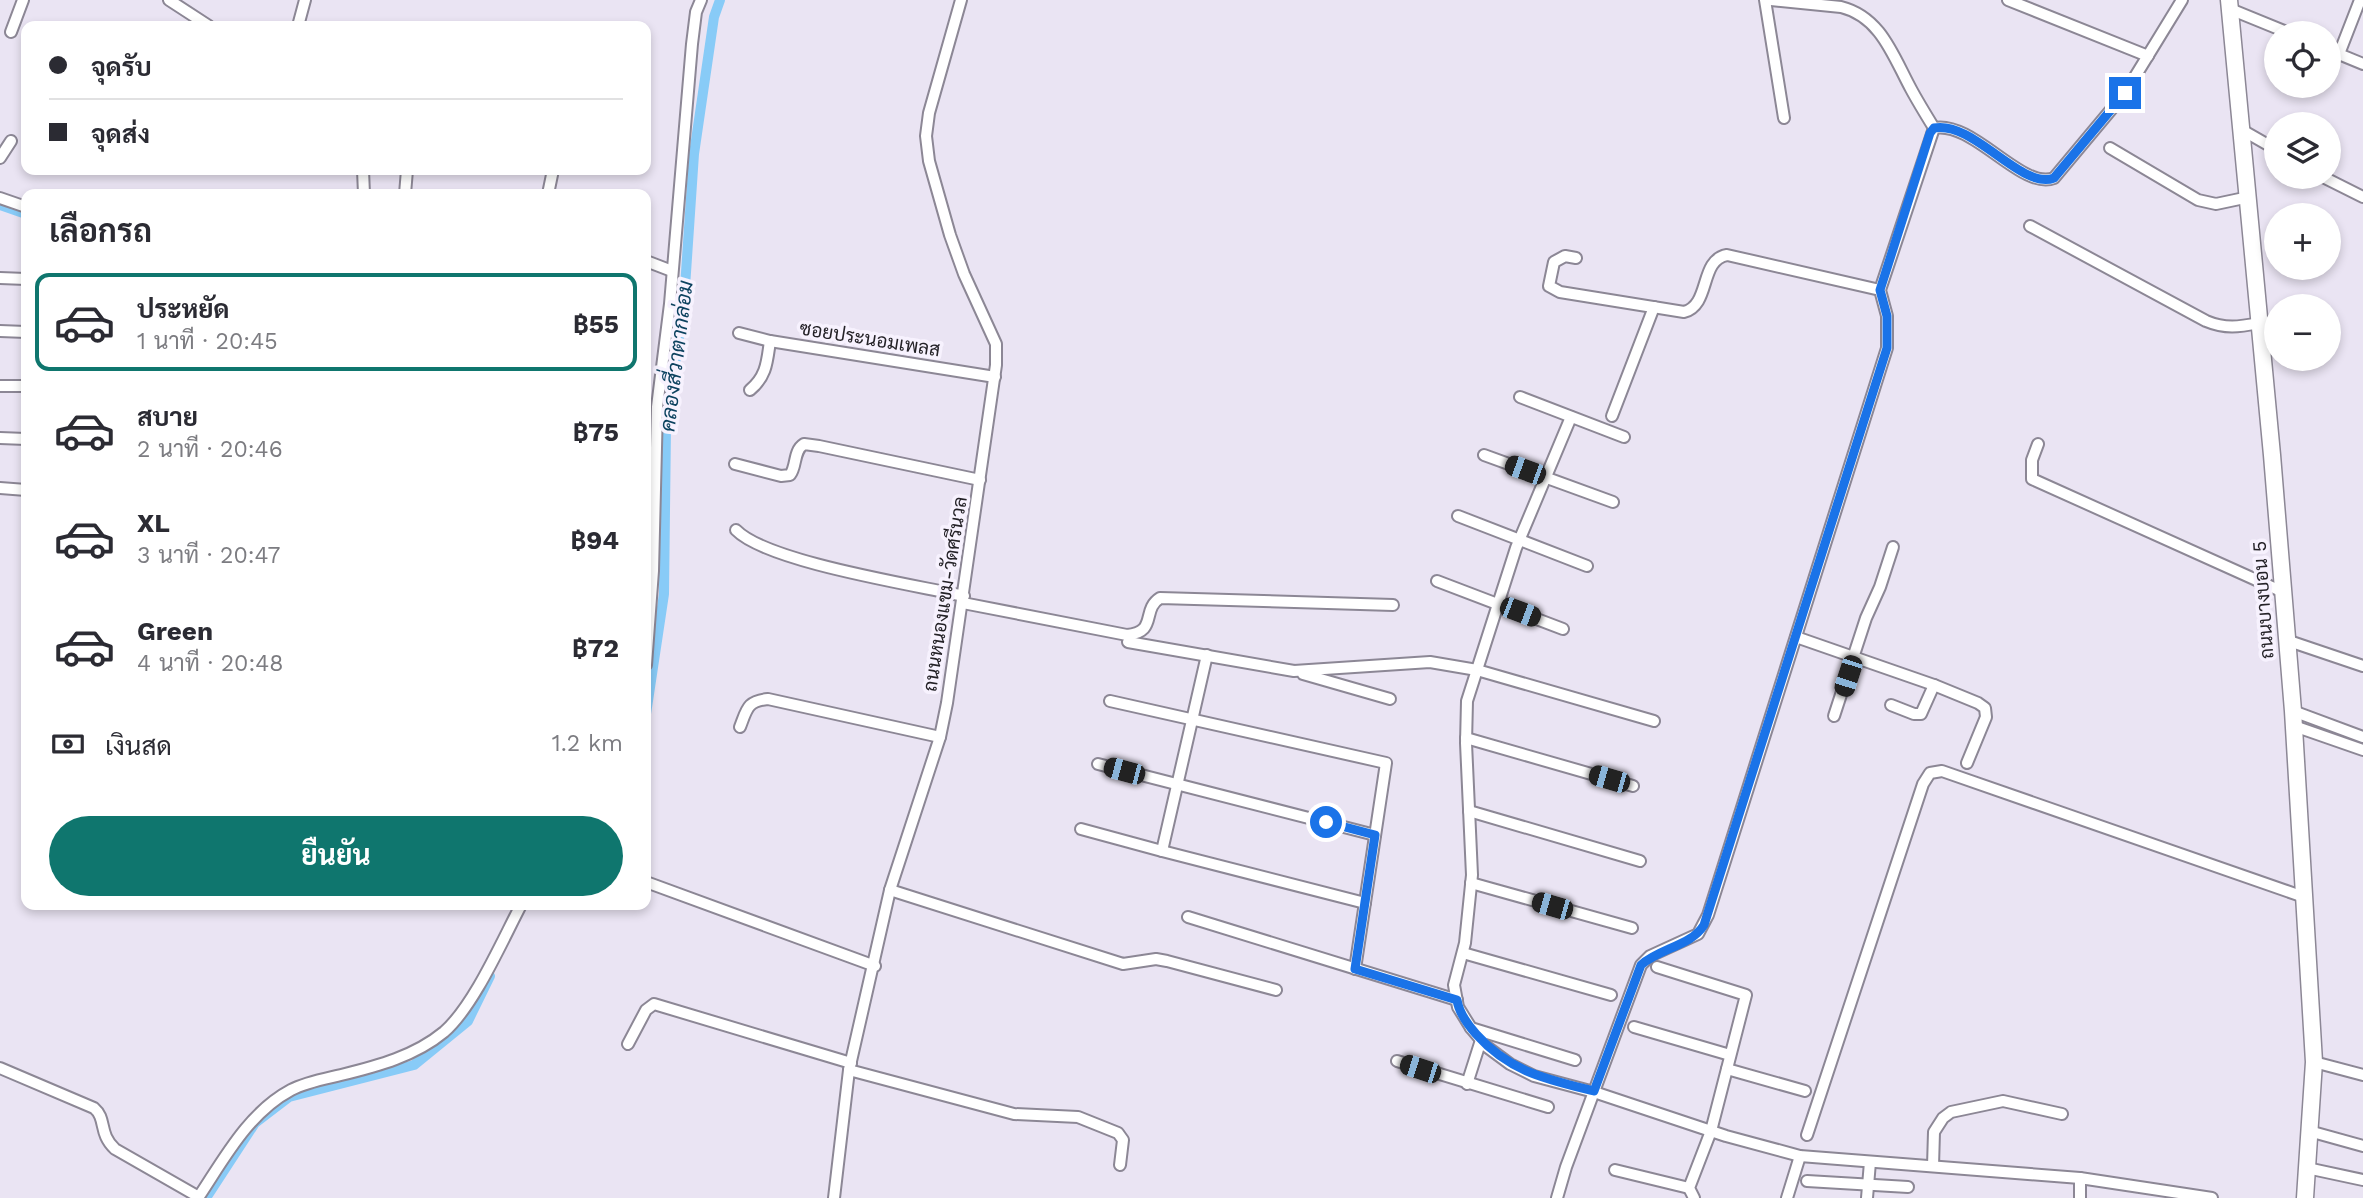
<!DOCTYPE html>
<html lang="th">
<head>
<meta charset="utf-8">
<style>
	body { margin:0; font-family:"Work Sans",Sarabun,sans-serif; background:#f2f2f3; color:#2b2b33; height:100vh; display:flex; flex-direction:column; font-size:26px; white-space:nowrap }
	* { box-sizing:border-box; margin:0 }
	p { font-size:23px; color:#7c7c81 }
	.icon { flex:none; width:38px; height:38px; fill:none; stroke:currentColor; stroke-width:2; stroke-linecap:round; stroke-linejoin:round }
	.map { position:relative; flex:1; overflow:hidden }
	.drawer { position:absolute; left:21px; top:189px; width:630px; height:721px; display:flex; flex-direction:column; background:#fff; border-radius:14px; box-shadow:0 4px 10px #0003 }
	.drawer>* { flex:none }
	.banner { position:absolute; left:21px; top:21px; width:630px; height:154px; border-radius:14px; box-shadow:0 4px 10px #0003; display:grid; align-content:center; height:154px; padding:0 28px; background:#fff }
	.buttons { position:absolute; left:2264px; top:21px; display:grid; gap:14px }
	.buttons a { display:grid; place-items:center; width:77px; height:77px; border-radius:50%; background:#fff; box-shadow:0 4px 10px #0003; font-size:35px }
	.end { position:absolute; width:32px; height:32px; margin:-16px; border:9px solid #1a73e8; background:#fff; box-shadow:0 0 0 4px #fff }
	.from { border-radius:50% }
	.car { position:absolute; width:21px; height:42px; margin:-21px -10px; border-radius:9px; box-shadow:0 0 5px 2px #0007; background:linear-gradient(#222 24%,#8ab4d8 0 40%,#222 0 76%,#8ab4d8 0 86%,#222 0) }
	.banner b { display:flex; align-items:center; gap:24px; height:66px; font-size:26px }
	.banner b+b { border-top:2px solid #e1e1e2 }
	.banner i { width:18px; height:18px; background:#2b2b33 }
	ul { padding:0; list-style:none }
	li { display:flex; align-items:center; gap:21px; height:98px; margin:0 14px 10px; padding:0 14px; border:4px solid transparent; border-radius:14px }
	li div { flex:1 }
	li b { display:block; font-size:26px }
	li em { font-style:normal; font-weight:700 }
	li.on { border-color:#0f766e }
	li>.icon { width:63px; height:63px; stroke-width:1.5 }
	h2 { padding:0 28px; font-size:32px; line-height:84px }
	.pay { display:flex; align-items:center; gap:18px; height:77px; padding:0 28px; font-size:26px }
	.pay p { margin-inline-start:auto }
	.primary-button { display:flex; gap:14px; margin-top:auto; padding:14px 28px }
	.primary-button a { flex:1; height:80px; border-radius:42px; background:#0f766e; color:#fff; font-size:28px; font-weight:700; line-height:80px; text-align:center }
	.map>svg:first-child { display:block }
</style>
</head>
<body>
<div class="map">
<svg width="2363" height="1198" viewBox="0 0 2363 1198">
	<rect width="100%" height="100%" fill="#eae4f3"/>
	<g fill="none" stroke-linecap="round" stroke-linejoin="round">
		<g stroke="#88cbf7" stroke-width="10">
			<polyline points="0,205 26,214"/>
			<polyline points="646,411 665,418"/>
			<polyline points="646,714 664,594 666,427 684,302 694,154 714,17 720,0"/>
			<polyline points="206,1198 255,1123 289,1097 414,1065 468,1021 490,976"/>
		</g>
		<polyline stroke="#c2bdca" stroke-width="10" stroke-dasharray="10 5" stroke-linecap="butt" points="646,497 647,497"/>
		<defs>
			<g id="street">
				<polyline points="169,0 209,26"/>
				<polyline points="1765,0 1784,118"/>
				<path d="M 1771,0 L 1841,7 C 1881,17 1893,56 1911,89 C 1918,102 1926,115 1934,128"/>
				<polyline points="2008,0 2148,56"/>
				<polyline points="2230,9 2289,33"/>
				<polyline points="298,26 305,0"/>
				<polyline points="11,32 23,0"/>
				<polyline points="2329,50 2363,64"/>
				<polyline points="2339,54 2360,0"/>
				<path d="M 1934,128 C 1973,120 2022,191 2054,178 L 2125,93 L 2182,0"/>
				<polyline points="2242,130 2277,150"/>
				<polyline points="2110,148 2198,200 2216,204 2249,197"/>
				<polyline points="0,158 11,141"/>
				<polyline points="363,170 364,194"/>
				<polyline points="2323,177 2363,197"/>
				<polyline points="405,194 407,170"/>
				<polyline points="548,194 553,170"/>
				<polyline points="0,198 26,207"/>
				<path d="M 2030,226 L 2206,321 C 2225,329 2239,327 2259,323"/>
				<path d="M 1576,258 L 1565,256 L 1554,262 L 1549,286 L 1560,292 L 1684,312 C 1711,305 1699,260 1727,255 L 1880,290"/>
				<polyline points="646,261 672,271"/>
				<polyline points="0,278 26,279"/>
				<polyline points="0,331 26,332"/>
				<polyline points="739,333 770,341 995,377"/>
				<polyline points="0,386 26,386"/>
				<path d="M 750,390 C 767,376 767,361 770,341"/>
				<polyline points="1520,397 1624,437"/>
				<polyline points="1612,416 1654,307"/>
				<polyline points="1571,417 1516,548 1467,701 1466,743 1472,875 1465,943 1454,985 1458,1007 1471,1028 1487,1047 1510,1064 1534,1076 1594,1092 1726,1136 1800,1156 2080,1178"/>
				<polyline points="0,438 26,439"/>
				<polyline points="2038,444 2032,460 2032,479 2283,592"/>
				<polyline points="1484,455 1613,502"/>
				<path d="M 735,464 L 781,476 L 790,475 C 797,466 793,451 804,444 L 819,446 L 980,480"/>
				<polyline points="0,488 26,490"/>
				<polyline points="1458,516 1587,566"/>
				<path d="M 736,530 C 767,562 915,585 964,596"/>
				<polyline points="1437,581 1563,629"/>
				<path d="M 963,603 L 1127,635 C 1158,632 1141,610 1160,598 L 1393,605"/>
				<polyline points="1796,637 1934,685 1978,703 1985,708 1986,717 1967,763"/>
				<polyline points="2286,640 2363,666"/>
				<polyline points="1128,642 1294,671 1430,662 1477,670 1654,721"/>
				<polyline points="1207,655 1162,851 1365,903"/>
				<polyline points="646,665 653,571 657,407 670,304 692,44 696,12 701,0"/>
				<polyline points="1303,674 1390,699"/>
				<polyline points="1110,701 1386,763 1355,969"/>
				<polyline points="1891,705 1914,714 1921,714 1934,685"/>
				<polyline points="2293,711 2363,737"/>
				<polyline points="1834,716 1866,618 1880,587 1893,547"/>
				<polyline points="2294,726 2363,750"/>
				<path d="M 740,727 C 747,709 747,701 768,699 L 940,737"/>
				<polyline points="1466,738 1633,786"/>
				<polyline points="1098,764 1375,835"/>
				<polyline points="1469,811 1640,861"/>
				<polyline points="1081,829 1162,851"/>
				<polyline points="646,882 875,966"/>
				<polyline points="1471,883 1632,928"/>
				<polyline points="890,890 1123,964 1156,959 1167,961 1276,990"/>
				<polyline points="1188,917 1457,1000"/>
				<polyline points="1463,953 1611,995"/>
				<polyline points="1657,967 1746,995 1711,1131 1689,1188 1694,1198"/>
				<polyline points="1634,1027 1730,1055"/>
				<polyline points="1471,1028 1575,1060"/>
				<polyline points="628,1044 646,1010 654,1004 851,1063"/>
				<polyline points="1397,1061 1548,1107"/>
				<polyline points="2314,1062 2363,1075"/>
				<path d="M 0,1068 L 94,1108 C 107,1119 98,1133 115,1149 L 199,1197"/>
				<polyline points="1727,1069 1805,1091"/>
				<polyline points="849,1070 1014,1114 1078,1117 1118,1133 1123,1140 1120,1165"/>
				<polyline points="1467,1084 1481,1040"/>
				<polyline points="2309,1131 2363,1146"/>
				<polyline points="1807,1135 1923,784 1930,773 1942,771 2304,897"/>
				<polyline points="1933,1166 1934,1132 1943,1118 1951,1112 2003,1101 2062,1114"/>
				<polyline points="2307,1168 2363,1180"/>
				<polyline points="1615,1170 1689,1188"/>
				<polyline points="1807,1181 1908,1187"/>
				<path d="M 198,1198 C 224,1159 248,1113 291,1090 C 306,1082 324,1079 341,1075 C 378,1066 415,1056 444,1032 C 474,1006 502,941 521,905"/>
				<polyline points="834,1198 849,1070 890,890 940,737 947,703 996,365 996,344 964,274 950,235 929,161 926,136 929,113 961,0"/>
				<polyline points="1557,1198 1566,1167 1641,965 1650,956 1698,934 1708,915 1887,348 1887,316 1880,290 1934,128"/>
				<polyline points="1787,1198 1800,1156"/>
				<polyline points="1867,1198 1870,1162"/>
				<polyline points="2080,1198 2080,1178 2212,1198"/>
			</g>
			<polyline id="secondary" points="2229,0 2272,455 2293,711 2314,1062 2305,1198"/>
		</defs>
		<use href="#street" stroke="#8c8795" stroke-width="14"/>
		<use href="#secondary" stroke="#8c8795" stroke-width="19"/>
		<use href="#street" stroke="#fff" stroke-width="10"/>
		<use href="#secondary" stroke="#fff" stroke-width="16"/>
	</g>
	<g fill="none" stroke-linecap="round" stroke-linejoin="round">
		<path stroke="#1a73e8" stroke-width="9" d="M 1326,822 L 1375,835 L 1355,969 L 1457,1000 C 1459,1013 1468,1025 1476,1034 C 1510,1072 1546,1079 1594,1091 L 1641,965 C 1660,948 1691,946 1704,925 L 1887,348 L 1887,316 L 1880,290 L 1930,133 L 1934,128 C 1973,120 2022,191 2054,178 L 2125,93"/>
	</g>
	<g text-anchor="middle" dominant-baseline="central" stroke-width="7" stroke-linejoin="round" paint-order="stroke">
		<g font-size="19" fill="#242227" stroke="#f7f2fe">
			<text transform="translate(870 339) rotate(9)">ซอยประนอมเพลส</text>
			<text transform="translate(945 594) rotate(-81)">ถนนหนองแขม-วัดศรีนวล</text>
			<text transform="translate(2263 600) rotate(-94)">ถนนบางบอน 5</text>
		</g>
		<g font-size="21" font-style="italic" fill="#0c425f" stroke="#f7f2fe">
			<text transform="translate(676 356) rotate(-83)">คลองสี่วาตากล่อม</text>
		</g>
	</g>
</svg>
<div class="buttons">
<a><svg class="icon" aria-label="locate" viewBox="0 0 24 24"><circle cx="12" cy="12" r="6"/><path d="M12 2v4M12 18v4M2 12h4M18 12h4"/></svg></a>
<a><svg class="icon" aria-label="layers" viewBox="0 0 24 24"><path d="M12 4l9 5-9 5-9-5zM3 14l9 5 9-5"/></svg></a>
<a>+</a>
<a>−</a>
</div>
<i class="end from" style="left:1326px;top:822px"></i>
<i class="end" style="left:2125px;top:93px"></i>
<i class="car" style="left:1525px;top:470px;rotate:290deg"></i>
<i class="car" style="left:1520px;top:612px;rotate:111deg"></i>
<i class="car" style="left:1848px;top:676px;rotate:198deg"></i>
<i class="car" style="left:1124px;top:771px;rotate:285deg"></i>
<i class="car" style="left:1609px;top:779px;rotate:286deg"></i>
<i class="car" style="left:1552px;top:906px;rotate:286deg"></i>
<i class="car" style="left:1420px;top:1069px;rotate:288deg"></i>
<div class="banner">
<b><i class="from"></i>จุดรับ</b>
<b><i></i>จุดส่ง</b>
</div>
<section class="drawer">
<h2>เลือกรถ</h2>
<ul>
<li class="on"><svg class="icon" aria-label="car" viewBox="0 0 24 24"><path d="M5 17H2v-5l4-1 3-4h7l3 4 3 1v5h-3M9 17h6M6 11h13"/><circle cx="7" cy="17" r="2"/><circle cx="17" cy="17" r="2"/></svg><div><b>ประหยัด</b><p>1 นาที · 20:45</p></div><em>฿55</em></li>
<li><svg class="icon" aria-label="car" viewBox="0 0 24 24"><path d="M5 17H2v-5l4-1 3-4h7l3 4 3 1v5h-3M9 17h6M6 11h13"/><circle cx="7" cy="17" r="2"/><circle cx="17" cy="17" r="2"/></svg><div><b>สบาย</b><p>2 นาที · 20:46</p></div><em>฿75</em></li>
<li><svg class="icon" aria-label="car" viewBox="0 0 24 24"><path d="M5 17H2v-5l4-1 3-4h7l3 4 3 1v5h-3M9 17h6M6 11h13"/><circle cx="7" cy="17" r="2"/><circle cx="17" cy="17" r="2"/></svg><div><b>XL</b><p>3 นาที · 20:47</p></div><em>฿94</em></li>
<li><svg class="icon" aria-label="car" viewBox="0 0 24 24"><path d="M5 17H2v-5l4-1 3-4h7l3 4 3 1v5h-3M9 17h6M6 11h13"/><circle cx="7" cy="17" r="2"/><circle cx="17" cy="17" r="2"/></svg><div><b>Green</b><p>4 นาที · 20:48</p></div><em>฿72</em></li>
</ul>
<div class="pay"><svg class="icon" aria-label="cash" viewBox="0 0 24 24"><path d="M3 7h18v10H3z"/><circle cx="12" cy="12" r="2"/></svg>เงินสด<p>1.2 km</p></div>
<div class="primary-button"><a>ยืนยัน</a></div>
</section>
</div>
</body>
</html>
